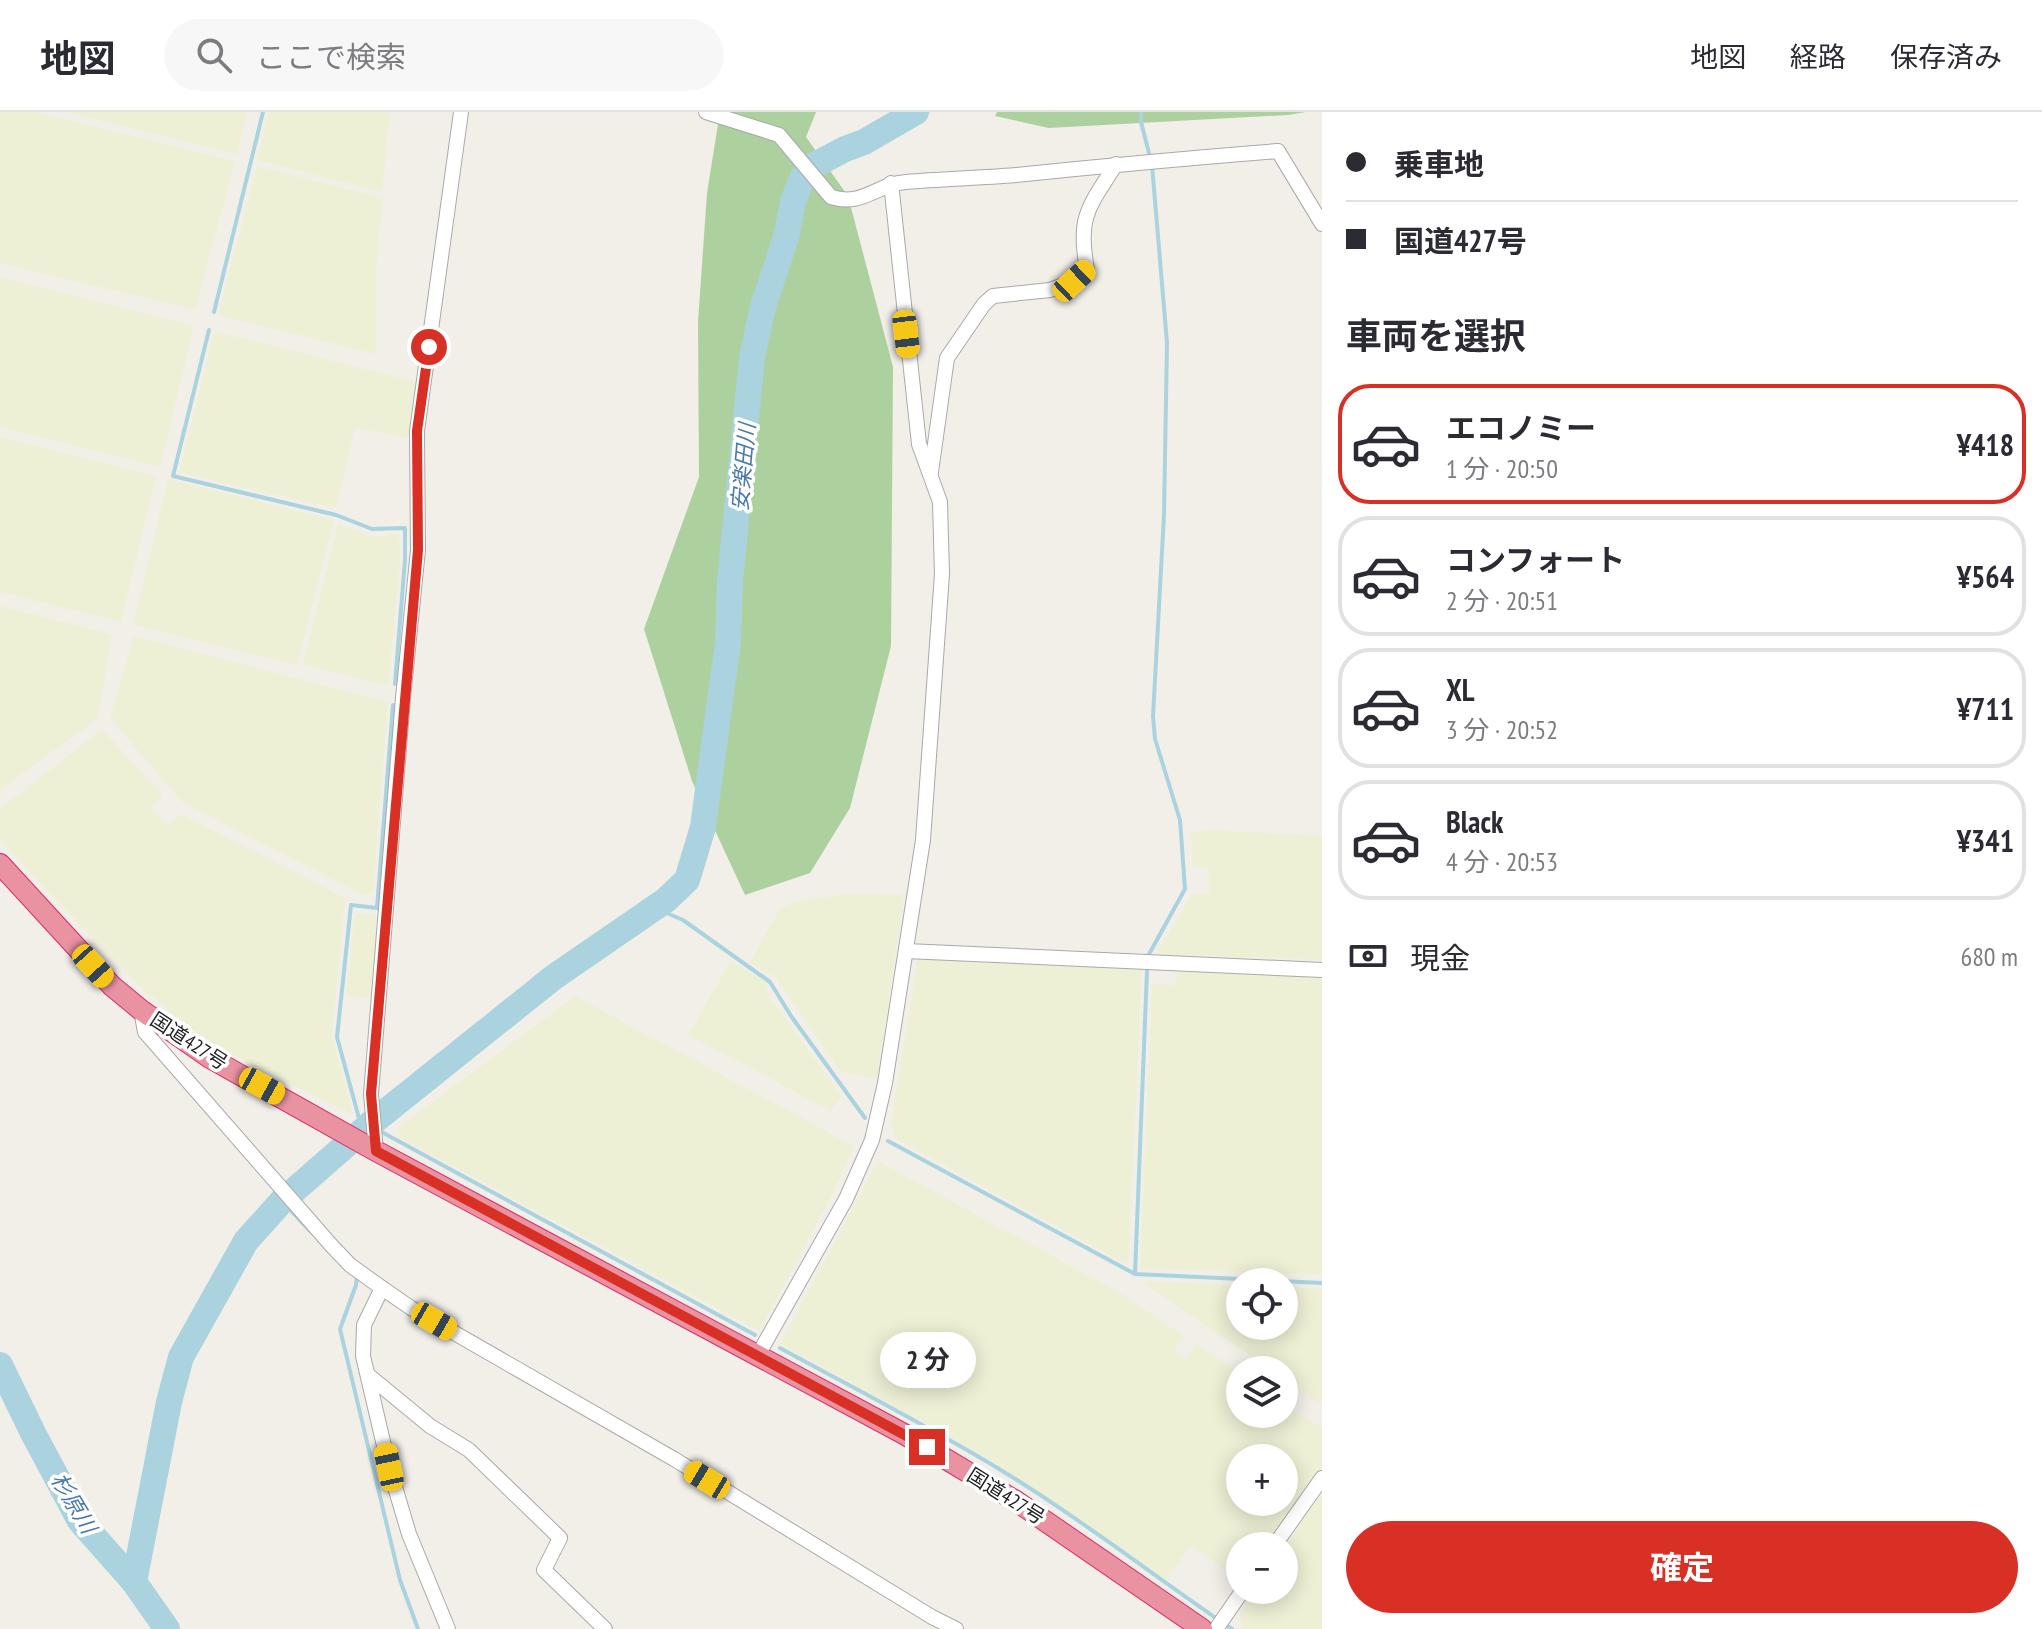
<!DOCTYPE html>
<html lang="ja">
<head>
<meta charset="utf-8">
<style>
	body { margin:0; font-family:"PT Sans Narrow","Noto Sans JP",sans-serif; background:#f7f7f7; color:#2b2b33; height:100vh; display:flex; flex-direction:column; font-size:30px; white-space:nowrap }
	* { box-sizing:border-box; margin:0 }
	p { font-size:26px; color:#7c7c81 }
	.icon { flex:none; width:44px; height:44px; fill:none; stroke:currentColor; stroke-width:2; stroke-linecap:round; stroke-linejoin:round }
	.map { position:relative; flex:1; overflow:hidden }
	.details { display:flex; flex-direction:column; background:#fff; width:720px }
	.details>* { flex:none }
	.top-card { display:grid; align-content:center; height:176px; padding:0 24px; background:#fff }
	.tools { position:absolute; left:1226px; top:1156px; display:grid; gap:16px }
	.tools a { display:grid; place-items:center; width:72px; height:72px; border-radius:50%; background:#fff; box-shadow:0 4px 20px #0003; font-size:40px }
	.end { position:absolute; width:36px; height:36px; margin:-18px; border:10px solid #d93025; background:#fff; box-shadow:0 0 0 4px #fff }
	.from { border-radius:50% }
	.bubble { position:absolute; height:56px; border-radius:28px; background:#fff; box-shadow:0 4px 20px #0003; font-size:26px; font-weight:700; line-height:56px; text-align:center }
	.car { position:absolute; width:24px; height:48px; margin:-24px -12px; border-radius:10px; box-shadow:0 0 6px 2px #0007; background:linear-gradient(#f5c518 24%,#345 0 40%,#f5c518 0 76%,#345 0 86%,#f5c518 0) }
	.top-card b { display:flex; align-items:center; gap:28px; height:76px; font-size:30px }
	.top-card b+b { border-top:2px solid #e1e1e2 }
	.top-card i { width:20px; height:20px; background:#2b2b33 }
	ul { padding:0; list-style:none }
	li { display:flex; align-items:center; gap:24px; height:120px; margin:0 16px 12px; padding:0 8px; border:4px solid #e1e1e2; border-radius:32px }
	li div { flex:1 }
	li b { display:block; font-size:30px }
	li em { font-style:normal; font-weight:700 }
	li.selected { border-color:#d93025 }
	li>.icon { width:72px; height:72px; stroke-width:1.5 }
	h2 { padding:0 24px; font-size:36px; line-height:96px }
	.pay { display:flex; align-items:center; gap:20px; height:88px; padding:0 24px; font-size:30px }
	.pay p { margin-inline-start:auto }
	.primary-button { display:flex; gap:16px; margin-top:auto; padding:16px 24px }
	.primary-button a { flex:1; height:92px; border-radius:48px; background:#d93025; color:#fff; font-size:32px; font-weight:700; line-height:92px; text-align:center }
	header { display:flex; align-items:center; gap:48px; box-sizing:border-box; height:112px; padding:0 40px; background:#fff; border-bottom:2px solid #e1e1e2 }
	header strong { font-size:38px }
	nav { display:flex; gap:44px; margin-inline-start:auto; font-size:28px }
	.search { width:560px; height:72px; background:#f7f7f7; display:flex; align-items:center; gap:20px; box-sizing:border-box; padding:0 28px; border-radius:44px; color:#7c7c81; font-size:30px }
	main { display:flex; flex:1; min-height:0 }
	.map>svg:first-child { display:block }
</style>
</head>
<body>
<header>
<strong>地図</strong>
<div class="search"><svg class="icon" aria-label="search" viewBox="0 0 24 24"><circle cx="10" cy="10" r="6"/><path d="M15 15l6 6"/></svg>ここで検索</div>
<nav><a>地図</a><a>経路</a><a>保存済み</a></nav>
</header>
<main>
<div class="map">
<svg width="1322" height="1517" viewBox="0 0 1322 1517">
	<rect width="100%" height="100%" fill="#f2efe9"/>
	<g fill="#eef0d5" fill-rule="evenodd">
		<polygon points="0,0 34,0 235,49 195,198 0,151"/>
		<polygon points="65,0 247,0 237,42"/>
		<polygon points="269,0 390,0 382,80 257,48"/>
		<polygon points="257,54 383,86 376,157 376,242 218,203"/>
		<polygon points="0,165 194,214 160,355 0,315"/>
		<polygon points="214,219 416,270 408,326 355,316 336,396 179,361"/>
		<polygon points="0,325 156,364 121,510 0,480"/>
		<polygon points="168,367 334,408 297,553 133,513"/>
		<polygon points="338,412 374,425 399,422 400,451 388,574 303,552"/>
		<polygon points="0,494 112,522 98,606 0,678"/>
		<polygon points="134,524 388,590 373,781 361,782 181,689 110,606"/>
		<polygon points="102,617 163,683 150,695 168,713 181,702 345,786 332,923 353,1003 239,946 198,922 146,880 43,775 0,727 0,697"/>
		<polygon points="1211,718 1322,724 1322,848 1156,842 1192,782 1209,782 1209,756 1192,755 1192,731 1189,721"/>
		<polygon points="846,782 904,783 877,967 841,960 776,866 750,850 780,797 793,790"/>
		<polygon points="355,801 381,803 373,886 346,883"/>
		<polygon points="918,846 1142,857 1128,1153 894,1026 891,1011"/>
		<polygon points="731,849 768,871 766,880 841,983 831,999 688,923"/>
		<polygon points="1177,858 1322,865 1322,1163 1140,1156 1152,872 1176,873"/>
		<polygon points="575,884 854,1034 831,1085 759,1219 399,1025 399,1015"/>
		<path d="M 878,1049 L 1117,1179 L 1184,1224 L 1174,1239 L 1186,1247 L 1196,1232 L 1240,1261 L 1240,1302 L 1284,1302 L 1284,1291 L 1322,1316 L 1322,1357 L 1267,1434 L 1240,1434 L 1240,1467 L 1191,1434 L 1166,1467 L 983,1343 L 780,1232 ZM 1240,1346 L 1284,1346 L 1284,1390 L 1240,1390 Z"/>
		<polygon points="1146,1169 1240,1173 1240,1214 1284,1214 1284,1175 1322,1177 1322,1293 1284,1267 1284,1258 1271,1258 1146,1173"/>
		<polygon points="1322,1381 1322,1517 1242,1517 1240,1501 1256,1478 1284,1478 1284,1437"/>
	</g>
	<g fill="#add19e">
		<polygon points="720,0 816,0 806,25 848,84 893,255 891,534 850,696 810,761 745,783 692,669 644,517 699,365 698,210 707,81"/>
		<polygon points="997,0 1306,0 1288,3 1049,16 995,4"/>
	</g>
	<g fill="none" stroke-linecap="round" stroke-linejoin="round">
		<g stroke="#aad3df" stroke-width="4">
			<polyline points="1141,0 1141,10 1150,45"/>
			<polyline points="214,200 263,0"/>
			<polyline points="209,218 173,364 336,403 372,417 405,416 405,448 395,572"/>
			<polyline points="655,796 683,808 770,870 791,904 865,1006"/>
			<polyline points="1148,844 1185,777 1180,708 1155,627 1153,604 1164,403 1167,231 1152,53"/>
			<polyline points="363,1017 360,1010 337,925 351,793 377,796 393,593"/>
			<polyline points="378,1018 755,1223"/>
			<polyline points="888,1029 1135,1162 1322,1171"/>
			<polyline points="282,1089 310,1119"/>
			<polyline points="1135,1162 1147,859"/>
			<polyline points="357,1164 356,1173 340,1217 400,1468 418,1517"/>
			<path d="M 780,1236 C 846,1272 914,1307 979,1345 C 1067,1396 1148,1460 1232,1517"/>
		</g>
		<g stroke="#aad3df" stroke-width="26">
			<polyline points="0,1253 33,1321 80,1409 134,1470 167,1517"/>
			<polyline points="134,1470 169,1290 181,1245 246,1129 282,1089 369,1013 554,865 666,788 687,768 703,715 728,530 730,469 752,246 763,195 787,122 793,89 803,65 813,54 845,37 864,30 916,0"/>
		</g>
		<defs>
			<g id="minor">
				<path d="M 706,0 L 779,23 L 831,85 C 863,95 876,72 906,70 C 943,67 980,66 1016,63 C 1103,54 1190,46 1278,39 L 1322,112"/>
				<path d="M 931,360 L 947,246 L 984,192 L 993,184 L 1050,178 L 1074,169 L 1087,157 C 1077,104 1089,95 1116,52"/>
				<polyline points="906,839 1322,858"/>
				<polyline points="141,898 145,920 331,1133 350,1153 382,1176 411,1196 674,1347 932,1505 956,1517"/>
				<polyline points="376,1039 371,982 403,586 418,438 417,319 461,0"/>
				<polyline points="382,1176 364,1213 363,1244 389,1355 409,1422 448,1517"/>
				<polyline points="758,1243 846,1087 872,1028 885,971 923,728 942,462 940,390 919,332 891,71"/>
				<polyline points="368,1263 430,1314 469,1338 560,1426 544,1458 605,1517"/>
				<polyline points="1274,1434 1322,1366"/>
				<polyline points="1216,1517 1243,1478"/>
			</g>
			<polyline id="highway" points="0,752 112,874 141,898 210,946 376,1039 904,1322 1016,1389 1202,1517"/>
		</defs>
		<use href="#minor" stroke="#a9a9a9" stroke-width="16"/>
		<use href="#highway" stroke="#dc2a67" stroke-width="22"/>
		<use href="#minor" stroke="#fff" stroke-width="14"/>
		<use href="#highway" stroke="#e892a2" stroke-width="20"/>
	</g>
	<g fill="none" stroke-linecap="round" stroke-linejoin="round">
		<polyline stroke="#d93025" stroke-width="10" points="429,235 417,319 418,438 371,982 376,1039 927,1335"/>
	</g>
	<g text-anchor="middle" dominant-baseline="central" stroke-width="7" stroke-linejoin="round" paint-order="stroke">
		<g font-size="20" fill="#222" stroke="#fff">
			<text transform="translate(189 929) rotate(33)">国道427号</text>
			<text transform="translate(1006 1384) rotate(32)">国道427号</text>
		</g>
		<g font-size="22" font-style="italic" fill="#4a7aab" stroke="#fff">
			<text transform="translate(743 355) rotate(-85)">安楽田川</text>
			<text transform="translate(74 1391) rotate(59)">杉原川</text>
		</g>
	</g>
</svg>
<div class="tools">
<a><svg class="icon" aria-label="locate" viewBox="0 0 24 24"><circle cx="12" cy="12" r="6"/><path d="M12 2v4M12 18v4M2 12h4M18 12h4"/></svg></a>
<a><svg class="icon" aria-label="layers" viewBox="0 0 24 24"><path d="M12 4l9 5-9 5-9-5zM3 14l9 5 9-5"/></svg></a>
<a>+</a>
<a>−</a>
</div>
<i class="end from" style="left:429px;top:235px"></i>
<i class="end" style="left:927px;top:1335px"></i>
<div class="bubble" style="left:880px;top:1220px;width:96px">2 分</div>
<i class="car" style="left:1074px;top:169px;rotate:47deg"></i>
<i class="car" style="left:906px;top:222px;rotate:173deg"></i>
<i class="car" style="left:93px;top:854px;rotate:138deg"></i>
<i class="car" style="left:262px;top:974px;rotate:119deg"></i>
<i class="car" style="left:434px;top:1209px;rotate:120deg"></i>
<i class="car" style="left:389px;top:1355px;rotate:348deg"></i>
<i class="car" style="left:707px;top:1368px;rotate:301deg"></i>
</div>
<section class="details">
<div class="top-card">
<b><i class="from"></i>乗車地</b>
<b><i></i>国道427号</b>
</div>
<h2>車両を選択</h2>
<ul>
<li class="selected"><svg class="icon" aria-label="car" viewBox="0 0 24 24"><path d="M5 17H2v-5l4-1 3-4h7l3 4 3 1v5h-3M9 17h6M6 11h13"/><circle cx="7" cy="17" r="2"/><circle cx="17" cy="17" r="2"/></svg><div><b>エコノミー</b><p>1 分 · 20:50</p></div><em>¥418</em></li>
<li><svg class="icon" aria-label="car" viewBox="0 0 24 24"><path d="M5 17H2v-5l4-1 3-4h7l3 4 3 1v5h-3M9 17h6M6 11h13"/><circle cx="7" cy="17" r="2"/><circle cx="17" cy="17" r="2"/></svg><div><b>コンフォート</b><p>2 分 · 20:51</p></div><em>¥564</em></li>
<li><svg class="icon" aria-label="car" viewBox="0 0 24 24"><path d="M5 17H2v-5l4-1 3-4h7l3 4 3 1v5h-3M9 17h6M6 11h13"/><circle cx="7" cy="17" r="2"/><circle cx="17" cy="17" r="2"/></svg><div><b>XL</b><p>3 分 · 20:52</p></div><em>¥711</em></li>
<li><svg class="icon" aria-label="car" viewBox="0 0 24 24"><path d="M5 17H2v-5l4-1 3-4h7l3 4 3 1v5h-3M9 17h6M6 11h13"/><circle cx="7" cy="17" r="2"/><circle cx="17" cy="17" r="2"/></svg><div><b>Black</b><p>4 分 · 20:53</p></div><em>¥341</em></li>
</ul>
<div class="pay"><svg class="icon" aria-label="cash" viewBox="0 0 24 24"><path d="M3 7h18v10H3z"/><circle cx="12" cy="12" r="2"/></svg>現金<p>680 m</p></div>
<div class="primary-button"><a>確定</a></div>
</section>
</main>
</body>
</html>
